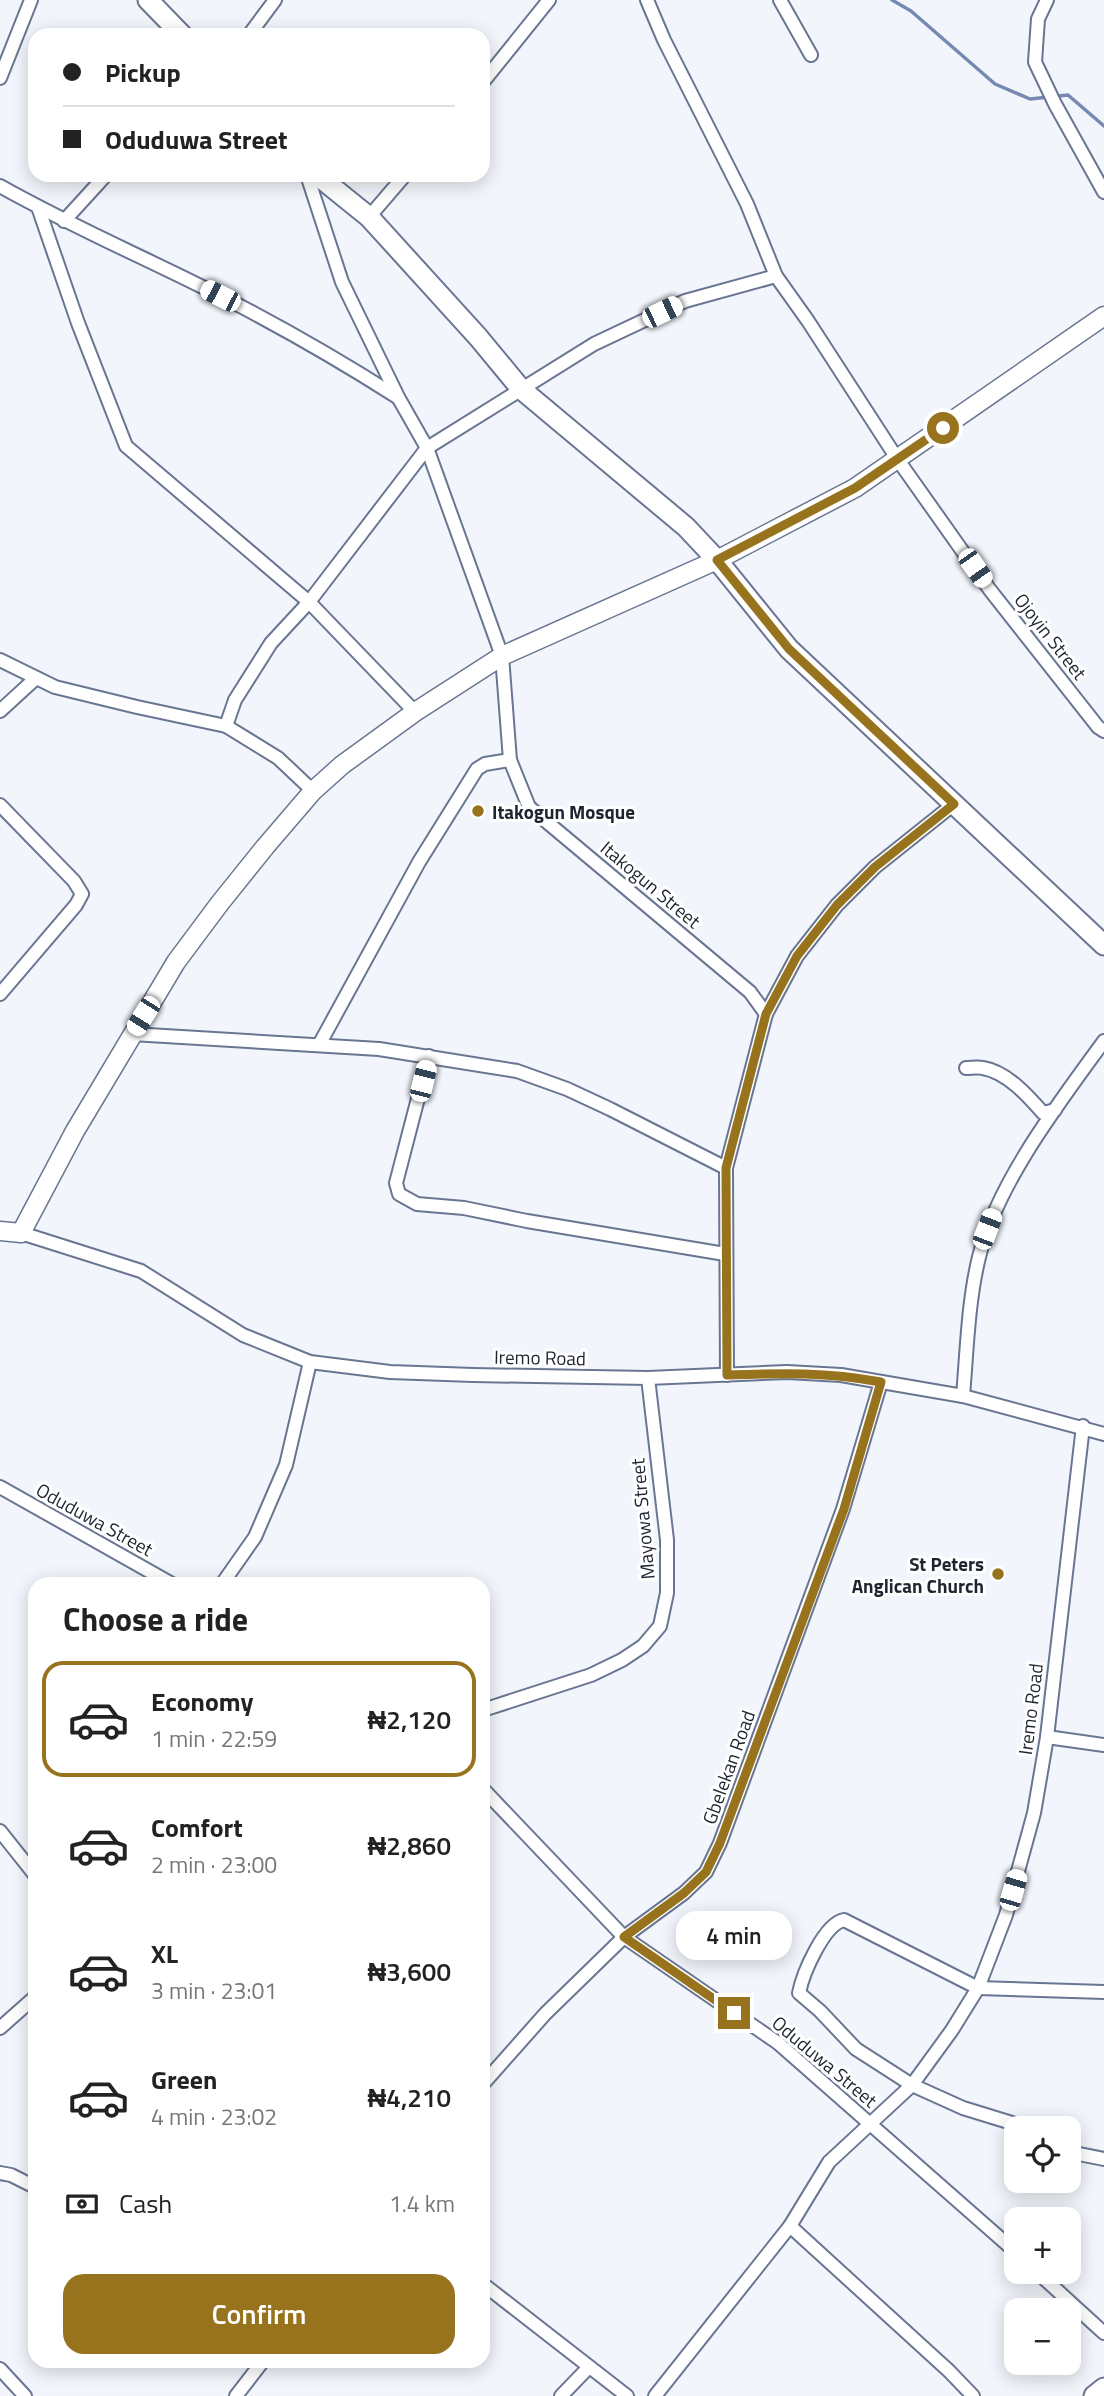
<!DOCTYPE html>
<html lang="en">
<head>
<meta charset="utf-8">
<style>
	body { margin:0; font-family:"Titillium Web",sans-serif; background:#f6f6f6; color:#222; height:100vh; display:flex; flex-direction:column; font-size:26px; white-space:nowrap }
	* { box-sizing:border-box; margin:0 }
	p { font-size:23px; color:#767676 }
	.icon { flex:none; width:38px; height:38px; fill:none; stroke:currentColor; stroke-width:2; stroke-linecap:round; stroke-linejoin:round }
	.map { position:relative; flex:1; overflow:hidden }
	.drawer { position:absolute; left:28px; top:1577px; width:462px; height:791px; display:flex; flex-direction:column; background:#fff; border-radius:21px; box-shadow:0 4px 18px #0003 }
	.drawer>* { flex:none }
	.hud { position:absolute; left:28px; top:28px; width:462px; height:154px; border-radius:21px; box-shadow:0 4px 18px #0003; display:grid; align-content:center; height:154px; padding:0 35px; background:#fff }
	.buttons { position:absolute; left:1004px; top:2116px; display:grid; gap:14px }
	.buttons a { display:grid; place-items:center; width:77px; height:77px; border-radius:14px; background:#fff; box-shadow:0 4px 18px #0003; font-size:35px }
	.end { position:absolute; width:32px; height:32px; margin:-16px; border:9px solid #97731d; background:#fff; box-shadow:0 0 0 4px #fff }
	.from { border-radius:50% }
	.bubble { position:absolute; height:49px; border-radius:21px; background:#fff; box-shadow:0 4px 18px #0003; font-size:23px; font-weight:600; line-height:49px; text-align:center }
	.car { position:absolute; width:21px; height:42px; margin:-21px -10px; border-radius:9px; box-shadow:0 0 5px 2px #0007; background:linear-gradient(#fff 24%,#345 0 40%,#fff 0 76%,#345 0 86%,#fff 0) }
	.hud b { display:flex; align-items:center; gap:24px; height:66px; font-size:26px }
	.hud b+b { border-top:2px solid #e0e0e0 }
	.hud i { width:18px; height:18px; background:#222 }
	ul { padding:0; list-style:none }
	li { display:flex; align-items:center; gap:21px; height:116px; margin:0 14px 10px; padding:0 21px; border:4px solid transparent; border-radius:21px }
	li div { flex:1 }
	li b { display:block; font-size:26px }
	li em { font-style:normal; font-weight:600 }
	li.selected { border-color:#97731d }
	li>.icon { width:63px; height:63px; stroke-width:1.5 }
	h2 { padding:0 35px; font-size:32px; line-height:84px }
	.pay { display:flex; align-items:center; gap:18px; height:77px; padding:0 35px; font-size:26px }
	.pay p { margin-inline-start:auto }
	.action { display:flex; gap:14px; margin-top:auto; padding:14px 35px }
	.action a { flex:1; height:80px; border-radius:21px; background:#97731d; color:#fff; font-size:28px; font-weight:600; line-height:80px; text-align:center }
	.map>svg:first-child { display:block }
</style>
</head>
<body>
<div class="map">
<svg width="1104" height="2396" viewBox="0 0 1104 2396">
	<rect width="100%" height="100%" fill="#f2f5fb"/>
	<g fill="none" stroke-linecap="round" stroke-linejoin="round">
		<polyline stroke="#7689b3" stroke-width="3.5" points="892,0 911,11 995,84 1030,99 1068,95 1104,126"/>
		<defs>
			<g id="street">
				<polyline points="647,0 664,40 747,204 776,276 808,321 898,460 990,590 1098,727 1104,731"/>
				<polyline points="780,0 811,55"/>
				<polyline points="1047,0 1038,19 1035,62 1055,104 1104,192"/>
				<polyline points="249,35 275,0"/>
				<polyline points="0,78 31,0"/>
				<polyline points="483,82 549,0"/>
				<polyline points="307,175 342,282 398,397 427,448 502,656 510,760 529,807 750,992 766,1014"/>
				<path d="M 0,186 C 80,231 164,266 244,308 C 297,336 347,365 397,397"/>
				<polyline points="38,207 78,323 126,446 309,602 415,712"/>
				<polyline points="369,217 405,175"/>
				<polyline points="64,221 106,175"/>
				<polyline points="0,660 55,687 137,707 226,726 278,758 313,791"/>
				<polyline points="0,711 36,678"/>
				<polyline points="226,726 235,700 271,643 309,602 427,448 594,344 685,301 776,276"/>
				<polyline points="0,805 74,881 82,894 76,905 0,994"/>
				<polyline points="132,1034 379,1049 517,1071 567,1089 610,1109 726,1168"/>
				<polyline points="319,1045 419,862 477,769 485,764 510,760"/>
				<polyline points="429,1056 396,1183 399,1194 417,1204 464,1208 527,1221 725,1254"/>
				<path d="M 966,1068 C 971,1068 978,1067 983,1068 C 1007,1072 1028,1096 1043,1113 L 1055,1110"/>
				<polyline points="21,1233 141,1271 243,1335 310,1362 390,1372 473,1375 648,1378 787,1372 841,1375 963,1396 1104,1434"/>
				<polyline points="727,1375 726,1168 766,1014 797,956 837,905 875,867 954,804"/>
				<path d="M 963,1396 C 967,1350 968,1302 979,1257 C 997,1183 1059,1103 1104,1041"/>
				<polyline points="0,1487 172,1584"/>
				<polyline points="222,1584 255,1537 286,1465 310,1362"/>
				<polyline points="483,1710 591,1675 622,1660 643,1646 660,1626 667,1593 667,1540 648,1378"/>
				<polyline points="1047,1737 1104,1745"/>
				<polyline points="483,1789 624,1937 778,2043 1017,2253"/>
				<polyline points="0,1831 35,1875"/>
				<polyline points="0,2028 35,1997"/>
				<polyline points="483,2084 545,2014 624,1937 684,1893 706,1872 720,1843 843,1509 881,1382"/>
				<path d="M 1022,2128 L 1015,2124 L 963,2108 L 912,2085 L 856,2049 L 820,2011 L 799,1993 C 803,1973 824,1924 844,1920 L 978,1988 L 1104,1992"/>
				<polyline points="1069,2152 1104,2159"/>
				<polyline points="0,2173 11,2175 35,2187"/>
				<polyline points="790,2226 949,2371 973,2396"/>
				<polyline points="1037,2272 1104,2333"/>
				<polyline points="483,2284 627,2396"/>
				<polyline points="0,2369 25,2396"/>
				<polyline points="236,2396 263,2361"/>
				<polyline points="561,2396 589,2367"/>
				<polyline points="655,2396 790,2226 829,2162 912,2085 952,2030 978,1988 1006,1915 1034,1813 1047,1737 1083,1426"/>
			</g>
			<polyline id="secondary" points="0,1231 21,1233 75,1131 176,962 220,903 265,847 313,791 342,765 415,712 502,656 717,560 855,488 1104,316"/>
			<g id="primary">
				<polyline points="148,0 182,35"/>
				<polyline points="317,175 369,217 478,337 521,389 686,527 717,560 789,649 1104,945"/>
				<polyline points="1094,2396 1104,2388"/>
			</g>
		</defs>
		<use href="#street" stroke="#697692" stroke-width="16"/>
		<use href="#secondary" stroke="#697692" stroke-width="21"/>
		<use href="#primary" stroke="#697692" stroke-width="23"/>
		<use href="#street" stroke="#fff" stroke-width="12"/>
		<use href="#secondary" stroke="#fff" stroke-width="18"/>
		<use href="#primary" stroke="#fff" stroke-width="19"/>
	</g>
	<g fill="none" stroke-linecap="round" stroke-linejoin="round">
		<path stroke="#97731d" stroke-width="9" d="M 734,2013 L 624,1937 L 684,1893 L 706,1872 L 720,1843 L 844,1509 L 881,1382 C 826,1372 783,1373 727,1375 L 726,1168 L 766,1014 L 797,956 L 837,905 L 875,867 L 954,804 L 789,649 L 717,560 L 855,488 L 943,428"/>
	</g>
	<g fill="#97731d" stroke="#fff" stroke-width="2.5">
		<circle cx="478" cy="811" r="7"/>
		<circle cx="998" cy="1574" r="7"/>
	</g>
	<g text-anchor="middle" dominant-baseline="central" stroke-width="6" stroke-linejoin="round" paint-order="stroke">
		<g font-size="19" fill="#1f2530" stroke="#fff">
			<text transform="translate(1051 636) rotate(52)">Ojoyin Street</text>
			<text transform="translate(651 884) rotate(40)">Itakogun Street</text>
			<text transform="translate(540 1357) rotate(1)">Iremo Road</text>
			<text transform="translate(95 1519) rotate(29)">Oduduwa Street</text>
			<text transform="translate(642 1519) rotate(-95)">Mayowa Street</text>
			<text transform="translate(1030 1709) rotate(-83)">Iremo Road</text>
			<text transform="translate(728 1767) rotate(-70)">Gbelekan Road</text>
			<text transform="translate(825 2061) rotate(40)">Oduduwa Street</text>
		</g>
		<g font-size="19" font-weight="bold" fill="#1f2530" stroke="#fff" text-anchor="start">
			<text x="492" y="811">Itakogun Mosque</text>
			<text x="984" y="1563" text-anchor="end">St Peters<tspan x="984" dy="22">Anglican Church</tspan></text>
		</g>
	</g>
</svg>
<div class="buttons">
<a><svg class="icon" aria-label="locate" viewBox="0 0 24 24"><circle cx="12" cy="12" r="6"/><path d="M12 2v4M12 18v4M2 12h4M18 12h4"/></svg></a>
<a>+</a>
<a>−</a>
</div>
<i class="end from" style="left:943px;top:428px"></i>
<i class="end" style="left:734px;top:2013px"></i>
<div class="bubble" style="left:676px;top:1911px;width:116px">4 min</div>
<i class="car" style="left:220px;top:296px;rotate:297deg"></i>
<i class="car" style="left:662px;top:312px;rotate:64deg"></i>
<i class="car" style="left:975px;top:568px;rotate:145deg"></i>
<i class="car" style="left:143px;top:1016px;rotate:212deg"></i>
<i class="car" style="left:423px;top:1081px;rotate:14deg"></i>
<i class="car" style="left:987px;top:1229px;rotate:21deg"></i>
<i class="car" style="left:1013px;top:1890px;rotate:16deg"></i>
<div class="hud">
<b><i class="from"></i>Pickup</b>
<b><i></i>Oduduwa Street</b>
</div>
<section class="drawer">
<h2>Choose a ride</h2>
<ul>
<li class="selected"><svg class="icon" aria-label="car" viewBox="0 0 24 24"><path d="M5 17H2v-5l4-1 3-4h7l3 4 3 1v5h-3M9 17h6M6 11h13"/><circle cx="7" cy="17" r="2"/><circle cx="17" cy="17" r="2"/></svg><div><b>Economy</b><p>1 min · 22:59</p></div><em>₦2,120</em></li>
<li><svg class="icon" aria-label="car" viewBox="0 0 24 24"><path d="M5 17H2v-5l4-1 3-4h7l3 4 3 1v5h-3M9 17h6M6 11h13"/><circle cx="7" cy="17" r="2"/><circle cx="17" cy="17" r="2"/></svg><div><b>Comfort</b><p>2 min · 23:00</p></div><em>₦2,860</em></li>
<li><svg class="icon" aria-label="car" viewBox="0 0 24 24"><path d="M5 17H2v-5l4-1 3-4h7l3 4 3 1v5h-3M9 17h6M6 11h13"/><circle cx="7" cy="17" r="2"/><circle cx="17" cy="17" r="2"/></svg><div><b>XL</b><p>3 min · 23:01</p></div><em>₦3,600</em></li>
<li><svg class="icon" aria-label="car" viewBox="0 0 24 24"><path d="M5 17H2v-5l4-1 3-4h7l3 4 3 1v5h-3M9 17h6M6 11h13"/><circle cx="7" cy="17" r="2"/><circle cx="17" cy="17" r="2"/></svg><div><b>Green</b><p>4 min · 23:02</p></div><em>₦4,210</em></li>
</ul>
<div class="pay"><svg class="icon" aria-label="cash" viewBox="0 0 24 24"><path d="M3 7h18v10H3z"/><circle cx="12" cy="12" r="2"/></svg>Cash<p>1.4 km</p></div>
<div class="action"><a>Confirm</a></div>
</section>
</div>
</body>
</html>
